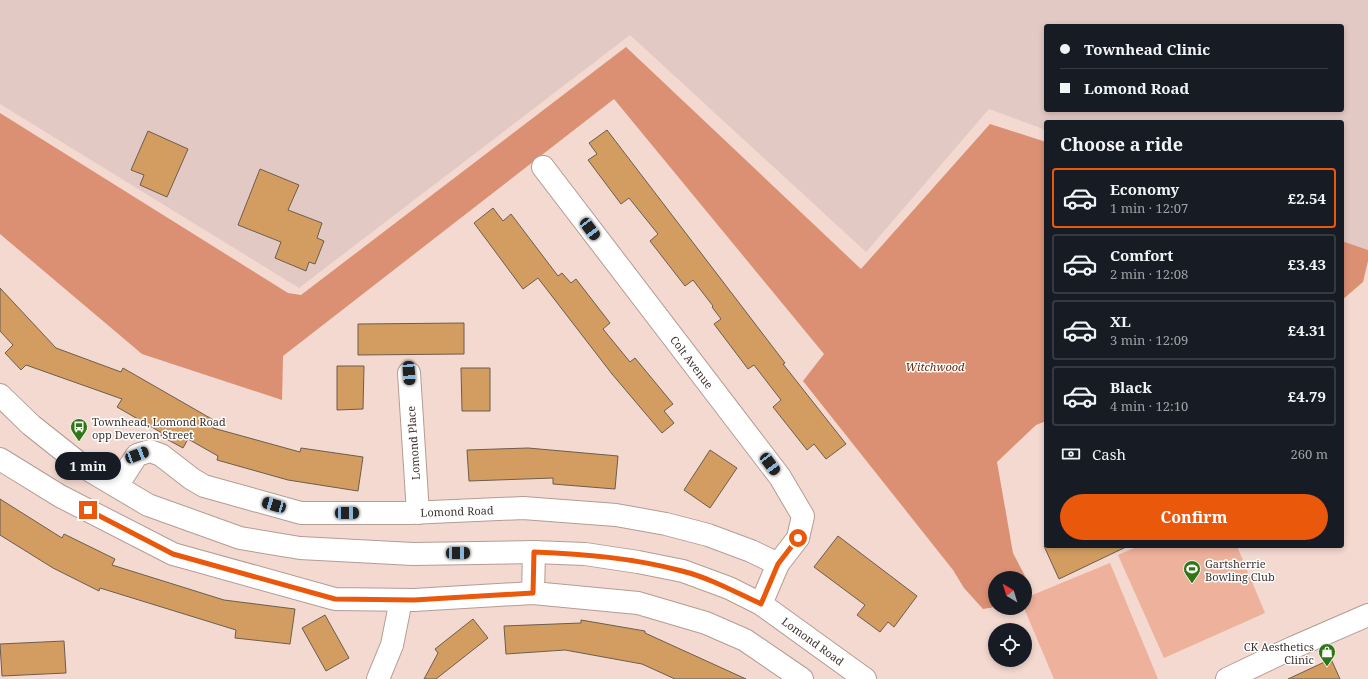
<!DOCTYPE html>
<html lang="en">
<head>
<meta charset="utf-8">
<style>
	body { margin:0; font-family:"Noto Serif",serif; background:#20242c; color:#f1f3f6; height:100vh; display:flex; flex-direction:column; font-size:15px; white-space:nowrap }
	* { box-sizing:border-box; margin:0 }
	p { font-size:13px; color:#9ea1a6 }
	.icon { flex:none; width:22px; height:22px; fill:none; stroke:currentColor; stroke-width:2; stroke-linecap:round; stroke-linejoin:round }
	.map { position:relative; flex:1; overflow:hidden }
	.drawer { position:absolute; left:1044px; top:120px; width:300px; height:428px; display:flex; flex-direction:column; background:#171b24; border-radius:4px; box-shadow:0 2px 6px #0003 }
	.drawer>* { flex:none }
	.top-card { position:absolute; left:1044px; top:24px; width:300px; height:88px; border-radius:4px; box-shadow:0 2px 6px #0003; display:grid; align-content:center; height:88px; padding:0 16px; background:#171b24 }
	.needle { width:26px; rotate:322deg }
	.tools { position:absolute; left:988px; top:571px; display:grid; gap:8px }
	.tools a { display:grid; place-items:center; width:44px; height:44px; border-radius:50%; background:#171b24; box-shadow:0 2px 6px #0003; font-size:20px }
	.end { position:absolute; width:18px; height:18px; margin:-9px; border:5px solid #ea580c; background:#fff; box-shadow:0 0 0 2px #fff }
	.from { border-radius:50% }
	.bubble { position:absolute; height:28px; border-radius:14px; background:#171b24; box-shadow:0 2px 6px #0003; font-size:13px; font-weight:700; line-height:28px; text-align:center }
	.car { position:absolute; width:12px; height:24px; margin:-12px -6px; border-radius:5px; box-shadow:0 0 3px 1px #0007; background:linear-gradient(#222 24%,#8ab4d8 0 40%,#222 0 76%,#8ab4d8 0 86%,#222 0) }
	.top-card b { display:flex; align-items:center; gap:14px; height:38px; font-size:15px }
	.top-card b+b { border-top:1px solid #363941 }
	.top-card i { width:10px; height:10px; background:#f1f3f6 }
	ul { padding:0; list-style:none }
	li { display:flex; align-items:center; gap:12px; height:60px; margin:0 8px 6px; padding:0 8px; border:2px solid #363941; border-radius:4px }
	li div { flex:1 }
	li b { display:block; font-size:15px }
	li em { font-style:normal; font-weight:700 }
	li.selected { border-color:#ea580c }
	li>.icon { width:36px; height:36px; stroke-width:1.5 }
	h2 { padding:0 16px; font-size:18px; line-height:48px }
	.pay { display:flex; align-items:center; gap:10px; height:44px; padding:0 16px; font-size:15px }
	.pay p { margin-inline-start:auto }
	.button { display:flex; gap:8px; margin-top:auto; padding:8px 16px }
	.button a { flex:1; height:46px; border-radius:24px; background:#ea580c; color:#fff; font-size:16px; font-weight:700; line-height:46px; text-align:center }
	.map>svg:first-child { display:block }
</style>
</head>
<body>
<div class="map">
<svg width="1368" height="679" viewBox="0 0 1368 679">
	<rect width="100%" height="100%" fill="#f3d9d0"/>
	<path fill="#e2c9c4" fill-rule="evenodd" d="M 0,0 L 1368,0 L 1368,250 L 1342,241 L 1342,122 L 1046,122 L 1046,130 L 989,109 L 866,252 L 630,35 L 299,288 L 0,104 ZM 1046,26 L 1342,26 L 1342,110 L 1046,110 Z"/>
	<g fill="#eeb19b">
		<polygon points="1139,546 1237,546 1265,613 1164,658 1118,555"/>
		<polygon points="1110,563 1158,679 1054,679 1024,608 1025,598"/>
	</g>
	<g fill="#db9074">
		<polygon points="626,47 861,269 990,124 1046,142 1046,421 1036,425 997,462 1013,553 1028,582 1025,584 1025,578 995,578 995,607 983,609 964,588 953,570 803,381 824,354 614,99 283,356 282,400 142,354 0,234 0,113 288,293 301,295"/>
		<polygon points="1342,241 1368,250 1368,261 1363,282 1342,300"/>
	</g>
	<g fill="#d39d62" stroke="#6c5d4d">
		<polygon points="607,130 785,363 783,364 846,444 826,459 814,444 807,450 773,407 781,400 754,365 748,369 714,324 721,319 712,307 713,306 693,280 685,286 650,241 658,234 629,198 621,204 588,160 597,154 589,143"/>
		<polygon points="148,131 188,149 167,197 140,185 144,175 131,170"/>
		<polygon points="260,169 299,185 288,210 322,223 317,238 324,241 315,264 309,262 306,271 275,258 281,242 238,225"/>
		<polygon points="493,208 503,221 511,214 558,276 562,273 571,283 576,279 610,323 603,329 630,362 635,358 673,404 664,411 674,423 662,433 612,374 538,278 523,289 474,223"/>
		<polygon points="0,288 56,348 121,372 123,368 217,422 213,428 300,452 301,448 363,457 358,491 288,480 217,460 218,456 188,439 183,448 161,436 162,433 117,407 122,399 26,365 21,370 5,353 13,345 0,331"/>
		<polygon points="464,323 464,354 358,355 358,324"/>
		<polygon points="337,366 364,366 363,409 337,410"/>
		<polygon points="461,368 490,368 490,411 462,411"/>
		<polygon points="528,448 618,456 615,489 553,484 553,478 469,481 467,450"/>
		<polygon points="710,450 737,468 710,508 684,490"/>
		<polygon points="0,499 62,538 64,534 115,559 112,565 224,600 295,609 290,644 235,638 236,630 100,588 99,591 53,568 0,535"/>
		<polygon points="838,536 917,596 894,627 888,622 880,632 857,615 865,605 814,567"/>
		<polygon points="1044,546 1128,546 1059,579"/>
		<polygon points="325,615 349,658 326,671 302,628"/>
		<polygon points="473,619 488,638 436,679 424,679 438,653 435,649"/>
		<polygon points="581,620 645,631 645,633 746,679 675,679 642,664 565,650 506,654 504,626 581,623"/>
		<polygon points="64,641 66,673 2,676 0,644"/>
		<polygon points="1331,659 1340,679 1288,679"/>
	</g>
	<g fill="none" stroke-linecap="round" stroke-linejoin="round">
		<defs>
			<g id="street">
				<polyline points="543,167 780,477 803,516 798,538 778,564"/>
				<polyline points="409,373 418,513"/>
				<polyline points="0,459 60,496 173,554 335,599 414,600 533,593 638,603 706,623 745,640 802,679"/>
				<polyline points="117,486 137,455 150,451 161,455 192,479 204,486 301,513 409,513 523,508 616,515 666,524 708,535 751,551 778,564 761,604"/>
				<polyline points="533,593 534,552"/>
				<polyline points="378,679 392,645 401,600"/>
			</g>
			<g id="secondary">
				<polyline points="0,395 31,425 84,467 148,505 240,538 300,548 413,554 534,552 585,554 638,562 683,571 729,588 761,604 865,679"/>
				<polyline points="1227,679 1292,648 1368,615"/>
			</g>
		</defs>
		<use href="#street" stroke="#b49c93" stroke-width="24"/>
		<use href="#secondary" stroke="#b49c93" stroke-width="24"/>
		<use href="#street" stroke="#fff" stroke-width="22"/>
		<use href="#secondary" stroke="#fff" stroke-width="22"/>
	</g>
	<g fill="none" stroke-linecap="round" stroke-linejoin="round">
		<path stroke="#ea580c" stroke-width="5" d="M 88,510 L 173,554 L 335,599 L 414,600 L 533,593 L 534,552 C 584,554 634,558 682,571 C 710,578 735,592 761,604 L 778,564 L 798,538"/>
	</g>
	<defs>
		<symbol id="bus-pin" viewBox="-11 -11 22 30"><path d="M0 17L-7.5 6A9.5 9.5 0 1 1 7.5 6Z" fill="#317616" stroke="#fff"/><path d="M-5-6H5V4H4V6H2V4H-2V6H-4V4H-5ZM-3.5-4V0h7V-4ZM-3.5 1.2v1.5H-2V1.2ZM2 1.2v1.5H3.5V1.2Z" fill="#fff"/></symbol>
		<symbol id="stadium-pin" viewBox="-11 -11 22 30"><path d="M0 17L-7.5 6A9.5 9.5 0 1 1 7.5 6Z" fill="#317616" stroke="#fff"/><path d="M0-5a6.5 5 0 1 0 0 10a6.5 5 0 1 0 0-10ZM-3.5-1.8h7v3.6h-7Z" fill="#fff"/></symbol>
		<symbol id="shop-pin" viewBox="-11 -11 22 30"><path d="M0 17L-7.5 6A9.5 9.5 0 1 1 7.5 6Z" fill="#317616" stroke="#fff"/><path d="M-5-2.5h2.3a2.7 3.5 0 0 1 5.4 0H5L5.5 6h-11ZM-1.5-2.5h3a1.5 2.3 0 0 0-3 0Z" fill="#fff"/></symbol>
	</defs>
	<g fill-rule="evenodd">
		<use href="#bus-pin" x="69" y="417" width="20" height="27"/>
		<use href="#stadium-pin" x="1182" y="559" width="20" height="27"/>
		<use href="#shop-pin" x="1317" y="642" width="20" height="27"/>
	</g>
	<g text-anchor="middle" dominant-baseline="central" stroke-width="3" stroke-linejoin="round" paint-order="stroke">
		<g font-size="11" fill="#3e3430" stroke="#fff">
			<text transform="translate(692 362) rotate(53)">Colt Avenue</text>
			<text transform="translate(413 443) rotate(-94)">Lomond Place</text>
			<text transform="translate(457 511) rotate(-2)">Lomond Road</text>
			<text transform="translate(813 641) rotate(36)">Lomond Road</text>
		</g>
		<g font-size="11" font-style="italic" fill="#6c290b" stroke="#fff">
			<text x="935" y="366">Witchwood</text>
		</g>
		<g font-size="11" fill="#3e3430" stroke="#fff" text-anchor="start">
			<text x="92" y="421">Townhead, Lomond Road<tspan x="92" dy="13">opp Deveron Street</tspan></text>
			<text x="1205" y="563">Gartsherrie<tspan x="1205" dy="13">Bowling Club</tspan></text>
			<text x="1314" y="646" text-anchor="end">CK Aesthetics<tspan x="1314" dy="13">Clinic</tspan></text>
		</g>
	</g>
</svg>
<div class="tools">
<a><svg class="needle" viewBox="-14 -14 28 28"><path d="M0-13l5 13h-10z" fill="#e53935"/><path d="M0 13l5-13h-10z" fill="#9ea1a6"/></svg></a>
<a><svg class="icon" aria-label="locate" viewBox="0 0 24 24"><circle cx="12" cy="12" r="6"/><path d="M12 2v4M12 18v4M2 12h4M18 12h4"/></svg></a>
</div>
<i class="end from" style="left:798px;top:538px"></i>
<i class="end" style="left:88px;top:510px"></i>
<div class="bubble" style="left:55px;top:452px;width:66px">1 min</div>
<i class="car" style="left:590px;top:229px;rotate:143deg"></i>
<i class="car" style="left:409px;top:373px;rotate:176deg"></i>
<i class="car" style="left:137px;top:455px;rotate:69deg"></i>
<i class="car" style="left:770px;top:464px;rotate:143deg"></i>
<i class="car" style="left:274px;top:505px;rotate:286deg"></i>
<i class="car" style="left:347px;top:513px;rotate:90deg"></i>
<i class="car" style="left:458px;top:553px;rotate:89deg"></i>
<div class="top-card">
<b><i class="from"></i>Townhead Clinic</b>
<b><i></i>Lomond Road</b>
</div>
<section class="drawer">
<h2>Choose a ride</h2>
<ul>
<li class="selected"><svg class="icon" aria-label="car" viewBox="0 0 24 24"><path d="M5 17H2v-5l4-1 3-4h7l3 4 3 1v5h-3M9 17h6M6 11h13"/><circle cx="7" cy="17" r="2"/><circle cx="17" cy="17" r="2"/></svg><div><b>Economy</b><p>1 min · 12:07</p></div><em>£2.54</em></li>
<li><svg class="icon" aria-label="car" viewBox="0 0 24 24"><path d="M5 17H2v-5l4-1 3-4h7l3 4 3 1v5h-3M9 17h6M6 11h13"/><circle cx="7" cy="17" r="2"/><circle cx="17" cy="17" r="2"/></svg><div><b>Comfort</b><p>2 min · 12:08</p></div><em>£3.43</em></li>
<li><svg class="icon" aria-label="car" viewBox="0 0 24 24"><path d="M5 17H2v-5l4-1 3-4h7l3 4 3 1v5h-3M9 17h6M6 11h13"/><circle cx="7" cy="17" r="2"/><circle cx="17" cy="17" r="2"/></svg><div><b>XL</b><p>3 min · 12:09</p></div><em>£4.31</em></li>
<li><svg class="icon" aria-label="car" viewBox="0 0 24 24"><path d="M5 17H2v-5l4-1 3-4h7l3 4 3 1v5h-3M9 17h6M6 11h13"/><circle cx="7" cy="17" r="2"/><circle cx="17" cy="17" r="2"/></svg><div><b>Black</b><p>4 min · 12:10</p></div><em>£4.79</em></li>
</ul>
<div class="pay"><svg class="icon" aria-label="cash" viewBox="0 0 24 24"><path d="M3 7h18v10H3z"/><circle cx="12" cy="12" r="2"/></svg>Cash<p>260 m</p></div>
<div class="button"><a>Confirm</a></div>
</section>
</div>
</body>
</html>
